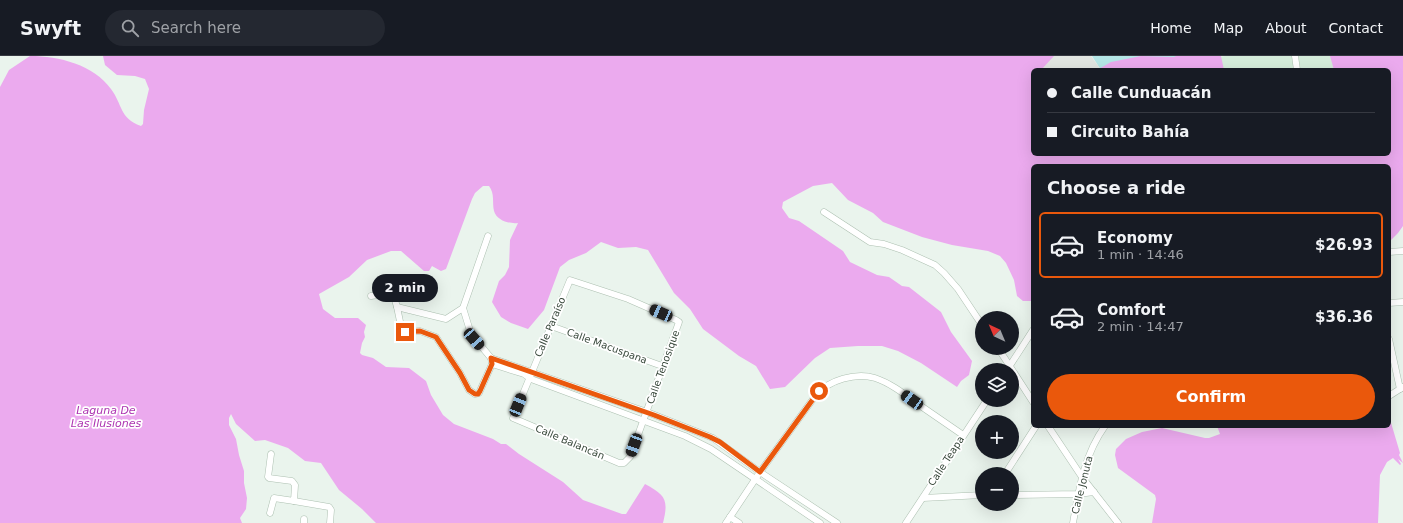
<!DOCTYPE html>
<html lang="en">
<head>
<meta charset="utf-8">
<style>
	body { margin:0; font-family:"DejaVu Sans",sans-serif; background:#242831; color:#f1f3f6; height:100vh; display:flex; flex-direction:column; font-size:15px; white-space:nowrap }
	* { box-sizing:border-box; margin:0 }
	p { font-size:13px; color:#9ea1a6 }
	.icon { flex:none; width:22px; height:22px; fill:none; stroke:currentColor; stroke-width:2; stroke-linecap:round; stroke-linejoin:round }
	.map { position:relative; flex:1; overflow:hidden }
	.panel { position:absolute; left:1031px; top:108px; width:360px; height:264px; display:flex; flex-direction:column; background:#171b24; border-radius:6px; box-shadow:0 4px 16px #0002 }
	.panel>* { flex:none }
	.guide { position:absolute; left:1031px; top:12px; width:360px; height:88px; border-radius:6px; box-shadow:0 4px 16px #0002; display:grid; align-content:center; height:88px; padding:0 16px; background:#171b24 }
	.needle { width:26px; rotate:316deg }
	.tools { position:absolute; left:975px; top:255px; display:grid; gap:8px }
	.tools a { display:grid; place-items:center; width:44px; height:44px; border-radius:50%; background:#171b24; box-shadow:0 4px 16px #0002; font-size:20px }
	.end { position:absolute; width:18px; height:18px; margin:-9px; border:5px solid #ea580c; background:#fff; box-shadow:0 0 0 2px #fff }
	.from { border-radius:50% }
	.bubble { position:absolute; height:28px; border-radius:14px; background:#171b24; box-shadow:0 4px 16px #0002; font-size:13px; font-weight:600; line-height:28px; text-align:center }
	.car { position:absolute; width:12px; height:24px; margin:-12px -6px; border-radius:5px; box-shadow:0 0 3px 1px #0007; background:linear-gradient(#222 24%,#8ab4d8 0 40%,#222 0 76%,#8ab4d8 0 86%,#222 0) }
	.guide b { display:flex; align-items:center; gap:14px; height:38px; font-size:15px }
	.guide b+b { border-top:1px solid #363941 }
	.guide i { width:10px; height:10px; background:#f1f3f6 }
	ul { padding:0; list-style:none }
	li { display:flex; align-items:center; gap:12px; height:66px; margin:0 8px 6px; padding:0 8px; border:2px solid transparent; border-radius:6px }
	li div { flex:1 }
	li b { display:block; font-size:15px }
	li em { font-style:normal; font-weight:600 }
	li.current { border-color:#ea580c }
	li>.icon { width:36px; height:36px; stroke-width:1.5 }
	h2 { padding:0 16px; font-size:18px; line-height:48px }
	.primary-button { display:flex; gap:8px; margin-top:auto; padding:8px 16px }
	.primary-button a { flex:1; height:46px; border-radius:24px; background:#ea580c; color:#fff; font-size:16px; font-weight:600; line-height:46px; text-align:center }
	header { display:flex; align-items:center; gap:24px; box-sizing:border-box; height:56px; padding:0 20px; background:#171b24; border-bottom:1px solid #363941 }
	header strong { font-size:19px }
	nav { display:flex; gap:22px; margin-inline-start:auto; font-size:14px }
	.search { width:280px; height:36px; background:#242831; display:flex; align-items:center; gap:10px; box-sizing:border-box; padding:0 14px; border-radius:22px; color:#9ea1a6; font-size:15px }
	.map>svg:first-child { display:block }
</style>
</head>
<body>
<header>
<strong>Swyft</strong>
<div class="search"><svg class="icon" aria-label="search" viewBox="0 0 24 24"><circle cx="10" cy="10" r="6"/><path d="M15 15l6 6"/></svg>Search here</div>
<nav><a>Home</a><a>Map</a><a>About</a><a>Contact</a></nav>
</header>
<div class="map">
<svg width="1403" height="467" viewBox="0 0 1403 467">
	<rect width="100%" height="100%" fill="#eaf4ed"/>
	<polygon fill="#d5eddb" points="1225,0 1337,0 1342,14 1216,14 1214,2"/>
	<polygon fill="#b5e7e7" points="1092,0 1194,0 1105,14 1101,14"/>
	<polygon fill="#e2e6e2" points="1038,0 1091,0 1101,14 1038,14"/>
	<g fill="#ebaaee">
		<path d="M 30,0 C 59,0 94,9 111,33 C 123,49 119,62 141,70 L 143,68 L 144,54 L 149,33 L 145,23 L 135,20 L 117,19 L 105,9 L 103,0 L 1054,0 L 1041,14 L 1033,14 L 1033,98 L 1389,98 L 1389,14 L 1334,14 L 1330,0 L 1403,0 L 1403,170 L 1398,177 L 1389,186 L 1389,110 L 1033,110 L 1033,245 L 1023,245 L 1017,240 L 1014,224 L 1006,207 L 1000,200 L 988,195 L 952,189 L 922,181 L 883,166 L 873,157 L 848,144 L 832,127 L 813,130 L 783,146 L 782,152 L 789,162 L 799,165 L 843,195 L 850,206 L 877,219 L 889,221 L 902,230 L 909,231 L 941,256 L 951,276 L 972,305 L 969,319 L 961,325 L 957,331 L 921,307 L 898,295 L 882,290 L 858,290 L 830,292 L 815,302 L 785,331 L 770,333 L 756,310 L 739,300 L 703,273 L 690,253 L 674,237 L 648,194 L 636,191 L 618,192 L 601,186 L 586,197 L 569,204 L 560,211 L 544,254 L 528,273 L 511,267 L 501,261 L 492,246 L 499,225 L 505,219 L 509,211 L 510,184 L 518,167 C 510,168 497,165 494,155 C 492,146 495,138 489,130 L 483,130 L 475,137 L 472,143 L 446,213 L 441,215 L 432,210 L 429,215 L 424,215 L 401,195 L 391,195 L 367,204 L 349,221 L 319,238 L 323,253 L 335,262 L 358,262 L 366,269 L 364,276 L 365,281 L 362,287 L 360,297 L 362,299 L 373,302 L 386,311 L 409,312 L 426,325 L 431,339 L 443,359 L 454,368 L 493,383 L 501,388 L 506,388 L 519,398 L 563,426 L 583,444 L 622,458 L 626,458 L 645,428 C 665,439 669,443 663,467 L 376,467 L 362,453 L 339,434 L 321,407 L 305,405 L 288,392 L 265,384 L 255,385 L 236,368 L 231,358 L 229,362 L 229,369 L 236,383 L 239,399 L 244,415 L 244,427 L 247,442 L 246,453 L 240,462 L 242,467 L 0,467 L 0,31 L 9,14 Z"/>
		<polygon points="1141,0 1174,1 1176,0 1221,0 1224,14 1097,14 1111,6"/>
		<polygon points="1389,360 1400,397 1399,399 1403,407 1398,403 1401,408 1400,409 1393,402 1387,406 1380,419 1378,467 1152,467 1156,443 1155,439 1118,412 1115,399 1116,393 1126,383 1142,376 1162,372 1205,382 1209,382 1220,378 1217,370 1389,370"/>
	</g>
	<g fill="none" stroke-linecap="round" stroke-linejoin="round">
		<defs>
			<g id="minor">
				<polyline points="1295,0 1297,14"/>
				<polyline points="824,156 870,186 884,188 902,194 935,209 944,217 958,233 982,269"/>
				<polyline points="1389,196 1403,195"/>
				<polygon points="570,224 628,243 676,264 679,266 630,401 624,407 619,407 513,362"/>
				<polyline points="371,240 393,237 397,251"/>
				<polyline points="1389,247 1403,246"/>
				<polygon points="397,251 446,263 463,252 471,278 491,302 492,308 479,337 475,338 469,334 460,317 436,281 420,275 405,276 402,275"/>
				<polyline points="463,252 488,180"/>
				<polyline points="551,270 662,310"/>
				<polyline points="1389,283 1400,333"/>
				<polyline points="998,292 1033,346"/>
				<polyline points="491,302 647,356 713,382 760,416 837,467"/>
				<polyline points="492,308 524,318 531,323 685,380 711,393 820,467"/>
				<polyline points="1007,314 1033,274"/>
				<polyline points="1389,340 1403,331"/>
				<polyline points="1048,370 1082,421 1118,467"/>
				<polyline points="1005,418 1036,370"/>
				<polyline points="1012,439 1078,438 1094,436"/>
				<polyline points="923,442 982,439"/>
				<polyline points="294,445 329,451 331,454 330,467"/>
				<polyline points="270,457 274,442 294,445 295,429 292,425 269,422 268,421 271,398"/>
				<polyline points="730,461 739,467"/>
				<polyline points="304,467 304,463"/>
				<path d="M 726,467 L 760,416 L 816,339 C 829,324 856,316 875,322 C 890,327 903,337 915,346 C 931,357 947,368 963,379"/>
				<polyline points="906,467 987,344"/>
				<path d="M 1073,467 C 1079,433 1084,399 1105,370"/>
			</g>
		</defs>
		<use href="#minor" stroke="#adc0b1" stroke-width="7"/>
		<use href="#minor" stroke="#fff" stroke-width="6"/>
	</g>
	<g fill="none" stroke-linecap="round" stroke-linejoin="round">
		<polyline stroke="#ea580c" stroke-width="5" points="405,276 420,275 436,281 460,317 469,334 475,338 478,338 480,335 492,308 491,302 654,359 710,381 720,386 760,416 819,335"/>
	</g>
	<g text-anchor="middle" dominant-baseline="central" stroke-width="3.5" stroke-linejoin="round" paint-order="stroke">
		<g font-size="10" fill="#38483b" stroke="#fff">
			<text transform="translate(550 271) rotate(-67)">Calle Paraíso</text>
			<text transform="translate(607 290) rotate(20)">Calle Macuspana</text>
			<text transform="translate(663 311) rotate(-70)">Calle Tenosique</text>
			<text transform="translate(570 386) rotate(23)">Calle Balancán</text>
			<text transform="translate(946 405) rotate(-57)">Calle Teapa</text>
			<text transform="translate(1082 429) rotate(-76)">Calle Jonuta</text>
		</g>
		<g font-size="11" font-style="italic" fill="#ad34b1" stroke="#fff">
			<text x="106" y="354">Laguna De<tspan x="106" dy="13">Las Ilusiones</tspan></text>
		</g>
	</g>
</svg>
<div class="tools">
<a><svg class="needle" viewBox="-14 -14 28 28"><path d="M0-13l5 13h-10z" fill="#e53935"/><path d="M0 13l5-13h-10z" fill="#9ea1a6"/></svg></a>
<a><svg class="icon" aria-label="layers" viewBox="0 0 24 24"><path d="M12 4l9 5-9 5-9-5zM3 14l9 5 9-5"/></svg></a>
<a>+</a>
<a>−</a>
</div>
<i class="end from" style="left:819px;top:335px"></i>
<i class="end" style="left:405px;top:276px"></i>
<div class="bubble" style="left:372px;top:218px;width:66px">2 min</div>
<i class="car" style="left:661px;top:257px;rotate:294deg"></i>
<i class="car" style="left:474px;top:283px;rotate:139deg"></i>
<i class="car" style="left:912px;top:344px;rotate:305deg"></i>
<i class="car" style="left:518px;top:349px;rotate:22deg"></i>
<i class="car" style="left:634px;top:389px;rotate:200deg"></i>
<div class="guide">
<b><i class="from"></i>Calle Cunduacán</b>
<b><i></i>Circuito Bahía</b>
</div>
<section class="panel">
<h2>Choose a ride</h2>
<ul>
<li class="current"><svg class="icon" aria-label="car" viewBox="0 0 24 24"><path d="M5 17H2v-5l4-1 3-4h7l3 4 3 1v5h-3M9 17h6M6 11h13"/><circle cx="7" cy="17" r="2"/><circle cx="17" cy="17" r="2"/></svg><div><b>Economy</b><p>1 min · 14:46</p></div><em>$26.93</em></li>
<li><svg class="icon" aria-label="car" viewBox="0 0 24 24"><path d="M5 17H2v-5l4-1 3-4h7l3 4 3 1v5h-3M9 17h6M6 11h13"/><circle cx="7" cy="17" r="2"/><circle cx="17" cy="17" r="2"/></svg><div><b>Comfort</b><p>2 min · 14:47</p></div><em>$36.36</em></li>
</ul>
<div class="primary-button"><a>Confirm</a></div>
</section>
</div>
</body>
</html>
